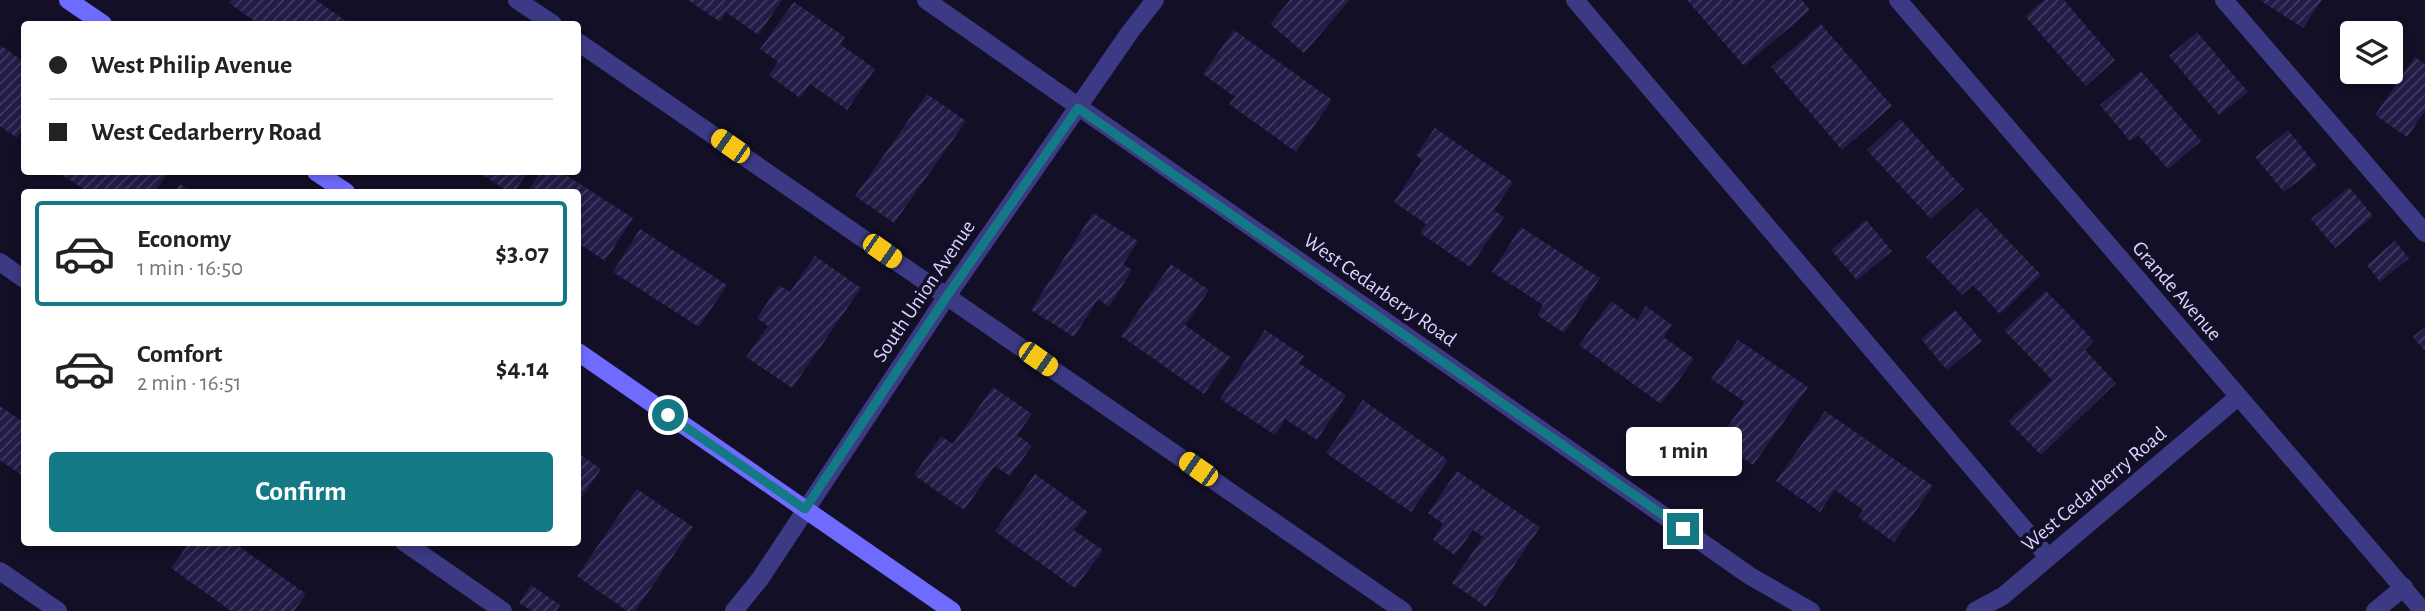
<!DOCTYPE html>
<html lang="en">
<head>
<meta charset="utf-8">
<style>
	body { margin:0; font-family:"Alegreya Sans",sans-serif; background:#f6f6f6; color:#222; height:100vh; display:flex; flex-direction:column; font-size:26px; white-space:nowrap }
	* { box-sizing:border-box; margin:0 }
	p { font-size:23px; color:#767676 }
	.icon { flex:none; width:38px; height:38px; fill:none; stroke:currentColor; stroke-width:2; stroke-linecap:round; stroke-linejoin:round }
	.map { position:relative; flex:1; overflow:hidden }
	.drawer { position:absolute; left:21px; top:189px; width:560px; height:357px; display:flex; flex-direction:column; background:#fff; border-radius:7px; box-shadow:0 4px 10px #0003 }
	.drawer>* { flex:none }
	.hud { position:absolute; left:21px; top:21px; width:560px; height:154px; border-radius:7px; box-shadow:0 4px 10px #0003; display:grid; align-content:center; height:154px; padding:0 28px; background:#fff }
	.buttons { position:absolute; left:2340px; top:21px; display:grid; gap:14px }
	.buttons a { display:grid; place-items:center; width:63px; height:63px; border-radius:7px; background:#fff; box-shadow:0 4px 10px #0003; font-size:35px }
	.end { position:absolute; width:32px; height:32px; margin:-16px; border:9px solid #137a85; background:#fff; box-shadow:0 0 0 4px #fff }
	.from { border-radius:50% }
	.bubble { position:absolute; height:49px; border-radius:7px; background:#fff; box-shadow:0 4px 10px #0003; font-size:23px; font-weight:700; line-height:49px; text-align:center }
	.car { position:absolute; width:21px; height:42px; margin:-21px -10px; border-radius:9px; box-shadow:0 0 5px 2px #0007; background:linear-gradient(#f5c518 24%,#345 0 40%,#f5c518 0 76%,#345 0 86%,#f5c518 0) }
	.hud b { display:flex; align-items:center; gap:24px; height:66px; font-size:26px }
	.hud b+b { border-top:2px solid #e0e0e0 }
	.hud i { width:18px; height:18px; background:#222 }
	ul { padding:12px 0 0; list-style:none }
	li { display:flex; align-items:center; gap:21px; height:105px; margin:0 14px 10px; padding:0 14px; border:4px solid transparent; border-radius:7px }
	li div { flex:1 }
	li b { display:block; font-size:26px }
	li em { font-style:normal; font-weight:700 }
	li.current { border-color:#137a85 }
	li>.icon { width:63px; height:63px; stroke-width:1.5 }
	.primary-button { display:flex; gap:14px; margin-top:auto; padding:14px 28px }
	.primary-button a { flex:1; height:80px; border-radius:7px; background:#137a85; color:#fff; font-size:28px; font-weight:700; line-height:80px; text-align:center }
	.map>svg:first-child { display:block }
</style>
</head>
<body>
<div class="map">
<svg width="2425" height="611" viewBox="0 0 2425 611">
	<defs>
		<pattern id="building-hatch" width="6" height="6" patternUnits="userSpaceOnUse" patternTransform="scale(1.75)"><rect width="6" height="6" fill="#241b47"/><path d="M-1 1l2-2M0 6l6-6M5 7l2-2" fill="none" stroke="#433b63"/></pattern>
	</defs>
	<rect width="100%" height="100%" fill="#130f26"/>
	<g fill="url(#building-hatch)">
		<polygon points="232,0 316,0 346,21 344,24 259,24 229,3"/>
		<polygon points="688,0 782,0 758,35 726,12 720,22"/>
		<polygon points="1290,0 1350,0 1304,53 1270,24"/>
		<polygon points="1687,0 1802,0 1810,10 1744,66"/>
		<polygon points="2044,0 2064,0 2115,60 2086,86 2025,16"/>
		<polygon points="2260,0 2322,0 2303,28"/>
		<polygon points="794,2 845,37 840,44 875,69 847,110 810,84 800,98 769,75 778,62 760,49"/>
		<polygon points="1821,24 1892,106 1842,150 1771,67"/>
		<polygon points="1234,30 1332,100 1296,152 1229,104 1235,97 1203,74"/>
		<polygon points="2197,32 2248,92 2219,115 2169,56"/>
		<polygon points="0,45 24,62 24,127 17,138 0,126"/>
		<polygon points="2415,57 2425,64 2425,111 2407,137 2375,115"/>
		<polygon points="2141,71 2201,141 2168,169 2138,135 2130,141 2100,105"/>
		<polygon points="927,94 966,121 894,223 855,196"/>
		<polygon points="1900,119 1964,189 1931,219 1867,150"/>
		<polygon points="1435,128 1513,182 1494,210 1504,217 1470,267 1420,233 1426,224 1394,202 1422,160 1416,155"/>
		<polygon points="2288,130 2317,166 2284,192 2255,157"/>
		<polygon points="58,172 169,172 154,192 119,192 113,189 111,192 88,192"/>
		<polygon points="478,172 528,172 514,192 509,192"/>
		<polygon points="541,172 561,172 633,218 605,261 578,243 578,192 527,192"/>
		<polygon points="180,184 192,192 174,192"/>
		<polygon points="2349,187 2373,216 2335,248 2311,219"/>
		<polygon points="1977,208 2041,275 2000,314 1973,285 1962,295 1926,257"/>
		<polygon points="1093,213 1138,241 1123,264 1132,270 1109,307 1098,299 1074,337 1031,310"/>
		<polygon points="1866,220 1892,251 1857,280 1831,250"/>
		<polygon points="1521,227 1600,278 1564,333 1537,315 1543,305 1492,272"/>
		<polygon points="640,229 727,285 699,327 613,272"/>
		<polygon points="2395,241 2409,258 2380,282 2367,265"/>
		<polygon points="815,256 861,288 792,388 746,357 768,326 757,318 779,285 790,292"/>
		<polygon points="1171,264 1209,290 1185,325 1230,357 1204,394 1121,336"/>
		<polygon points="2046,291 2094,341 2085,350 2116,383 2041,455 2008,421 2052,380 2004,330"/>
		<polygon points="1611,301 1637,320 1646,306 1672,325 1664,337 1694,359 1661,404 1579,345"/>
		<polygon points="1955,310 1982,341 1947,370 1921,339"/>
		<polygon points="2425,327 2425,351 2413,337"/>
		<polygon points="1265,330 1304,356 1299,363 1346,395 1317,440 1285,419 1275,435 1220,399"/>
		<polygon points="1738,340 1808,387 1753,465 1718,441 1745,402 1711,379"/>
		<polygon points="993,387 1032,414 1017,435 1032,446 1010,476 995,466 964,510 914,475 941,436 953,444"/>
		<polygon points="1363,400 1448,460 1411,512 1326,453"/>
		<polygon points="0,406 23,422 24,419 24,477 0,460"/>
		<polygon points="1825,411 1933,486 1894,542 1858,517 1863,510 1835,490 1820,512 1776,481"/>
		<polygon points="578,453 601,469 578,503"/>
		<polygon points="1457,471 1540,527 1486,607 1452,583 1483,537 1473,530 1455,555 1433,540 1443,524 1428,513"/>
		<polygon points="1035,474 1088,512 1074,530 1103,550 1075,588 995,531"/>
		<polygon points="637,489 693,527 635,611 627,611 577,576"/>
		<polygon points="190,542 233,542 306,594 294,611 231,611 171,568"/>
		<polygon points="531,585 560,605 556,611 532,611 519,603"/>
	</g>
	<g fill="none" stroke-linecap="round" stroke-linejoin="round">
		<g stroke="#3d3a85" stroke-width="18">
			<polyline points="517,0 553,24"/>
			<polyline points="1575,0 2048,557"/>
			<polyline points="2224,0 2425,233"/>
			<polyline points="578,42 1403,611"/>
			<polyline points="0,262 24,279"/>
			<polyline points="404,542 503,611"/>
			<polyline points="2375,611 2404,587"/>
		</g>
		<g stroke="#3d3a85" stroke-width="18">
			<polyline points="926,0 1750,576 1811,611"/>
			<polyline points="1898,0 2423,611"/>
			<polyline points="0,571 58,611"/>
			<polyline points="734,611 760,579 947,296 1130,32 1155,0"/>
			<polyline points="1975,611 2003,596 2238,397"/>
		</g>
		<g stroke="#6f6bff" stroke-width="18">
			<polyline points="68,0 103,24"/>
			<polyline points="316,172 346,192"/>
			<polyline points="578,352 952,611"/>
		</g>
	</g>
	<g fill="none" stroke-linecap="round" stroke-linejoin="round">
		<polyline stroke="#137a85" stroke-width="9" points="668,415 805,509 947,296 1078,108 1683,529"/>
	</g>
	<g text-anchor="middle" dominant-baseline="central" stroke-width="7" stroke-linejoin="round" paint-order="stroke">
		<g font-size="21" fill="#d9d4ff" stroke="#130f26">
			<text transform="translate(1380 290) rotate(35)">West Cedarberry Road</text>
			<text transform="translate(924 291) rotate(-56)">South Union Avenue</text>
			<text transform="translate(2177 291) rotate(49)">Grande Avenue</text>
			<text transform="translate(2094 489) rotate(-40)">West Cedarberry Road</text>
		</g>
	</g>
</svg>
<div class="buttons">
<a><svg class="icon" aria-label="layers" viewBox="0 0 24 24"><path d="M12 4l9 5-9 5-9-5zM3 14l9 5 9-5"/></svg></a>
</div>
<i class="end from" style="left:668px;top:415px"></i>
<i class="end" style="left:1683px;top:529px"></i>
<div class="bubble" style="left:1626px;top:427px;width:116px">1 min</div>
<i class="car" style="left:730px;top:146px;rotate:305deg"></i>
<i class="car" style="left:882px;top:251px;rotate:125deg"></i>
<i class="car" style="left:1038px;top:359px;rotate:125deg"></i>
<i class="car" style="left:1198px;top:469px;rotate:305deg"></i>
<div class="hud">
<b><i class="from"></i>West Philip Avenue</b>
<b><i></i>West Cedarberry Road</b>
</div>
<section class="drawer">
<ul>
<li class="current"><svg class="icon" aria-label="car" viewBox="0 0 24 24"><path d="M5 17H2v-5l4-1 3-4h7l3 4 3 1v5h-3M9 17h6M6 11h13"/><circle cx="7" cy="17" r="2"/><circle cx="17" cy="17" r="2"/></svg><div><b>Economy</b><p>1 min · 16:50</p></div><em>$3.07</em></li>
<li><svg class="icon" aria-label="car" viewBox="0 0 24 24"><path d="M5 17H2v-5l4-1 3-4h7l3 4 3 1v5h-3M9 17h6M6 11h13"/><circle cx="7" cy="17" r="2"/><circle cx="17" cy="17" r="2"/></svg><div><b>Comfort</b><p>2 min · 16:51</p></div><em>$4.14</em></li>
</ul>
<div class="primary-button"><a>Confirm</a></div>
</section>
</div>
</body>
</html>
